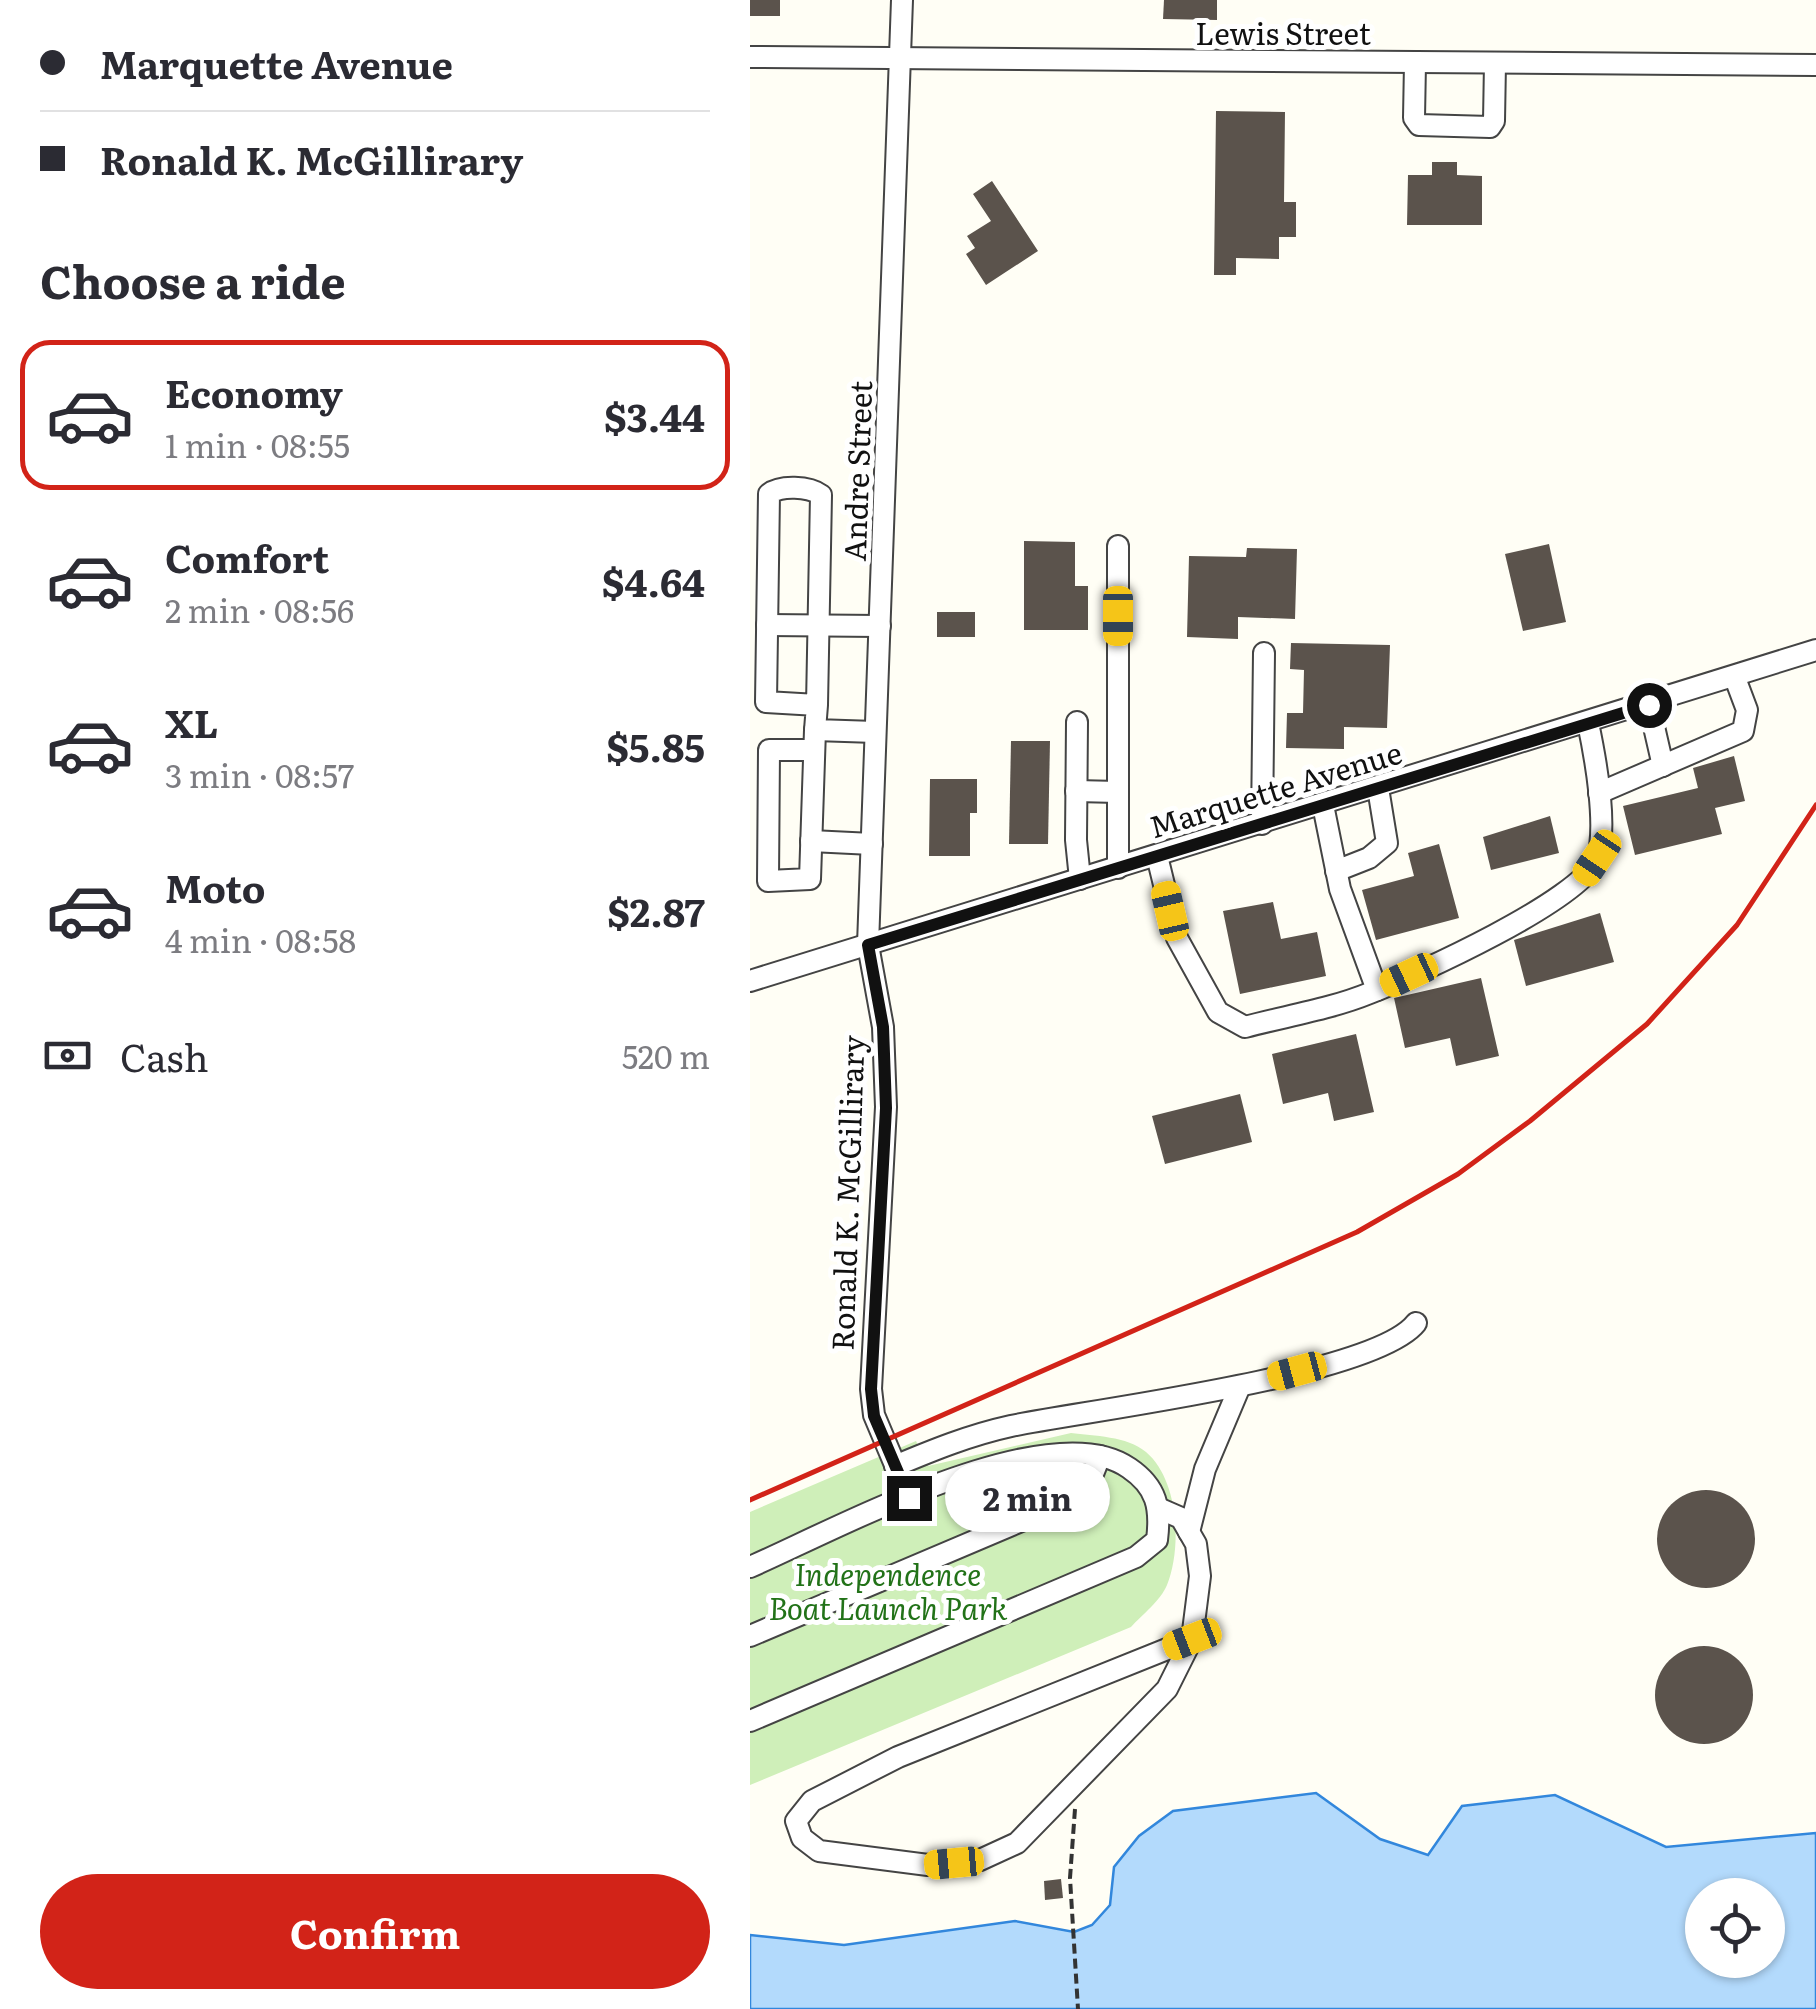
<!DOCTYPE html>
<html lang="en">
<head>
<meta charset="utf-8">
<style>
	body { margin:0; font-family:Literata,serif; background:#f7f7f7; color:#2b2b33; height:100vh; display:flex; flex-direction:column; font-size:38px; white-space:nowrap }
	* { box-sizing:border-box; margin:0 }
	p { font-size:32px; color:#7c7c81 }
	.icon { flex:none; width:55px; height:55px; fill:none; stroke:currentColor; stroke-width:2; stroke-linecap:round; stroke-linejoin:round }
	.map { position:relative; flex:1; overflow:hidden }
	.panel { display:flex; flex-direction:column; background:#fff; width:750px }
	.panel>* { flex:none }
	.hud { display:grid; align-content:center; height:220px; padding:0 40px; background:#fff }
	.controls { position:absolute; left:935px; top:1878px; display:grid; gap:20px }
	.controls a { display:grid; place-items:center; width:100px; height:100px; border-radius:50%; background:#fff; box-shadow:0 2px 8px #0004; font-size:50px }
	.end { position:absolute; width:45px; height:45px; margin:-22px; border:12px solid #111; background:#fff; box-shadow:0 0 0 5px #fff }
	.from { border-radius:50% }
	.bubble { position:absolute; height:70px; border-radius:35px; background:#fff; box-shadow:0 2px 8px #0004; font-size:32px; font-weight:700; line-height:70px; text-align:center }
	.car { position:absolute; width:30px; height:60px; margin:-30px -15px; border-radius:12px; box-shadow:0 0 8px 2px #0007; background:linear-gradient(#f5c518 24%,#345 0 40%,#f5c518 0 76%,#345 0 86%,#f5c518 0) }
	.hud b { display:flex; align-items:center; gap:35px; height:95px; font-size:38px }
	.hud b+b { border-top:2px solid #e1e1e2 }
	.hud i { width:25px; height:25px; background:#2b2b33 }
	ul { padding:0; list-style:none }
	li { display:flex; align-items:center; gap:30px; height:150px; margin:0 20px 15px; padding:0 20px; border:5px solid transparent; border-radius:30px }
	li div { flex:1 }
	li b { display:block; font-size:38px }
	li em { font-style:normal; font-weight:700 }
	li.selected { border-color:#d22318 }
	li>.icon { width:90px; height:90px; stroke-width:1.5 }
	h2 { padding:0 40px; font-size:45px; line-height:120px }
	.pay { display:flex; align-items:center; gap:25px; height:110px; padding:0 40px; font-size:38px }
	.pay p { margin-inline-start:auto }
	.button { display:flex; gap:20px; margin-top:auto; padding:20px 40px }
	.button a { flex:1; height:115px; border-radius:60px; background:#d22318; color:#fff; font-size:40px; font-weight:700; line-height:115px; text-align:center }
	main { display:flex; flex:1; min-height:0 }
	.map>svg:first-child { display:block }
</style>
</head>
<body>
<main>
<section class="panel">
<div class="hud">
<b><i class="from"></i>Marquette Avenue</b>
<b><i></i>Ronald K. McGillirary</b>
</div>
<h2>Choose a ride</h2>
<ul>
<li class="selected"><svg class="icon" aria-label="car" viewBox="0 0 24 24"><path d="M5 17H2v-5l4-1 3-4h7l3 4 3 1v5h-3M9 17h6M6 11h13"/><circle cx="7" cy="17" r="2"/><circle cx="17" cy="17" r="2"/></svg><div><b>Economy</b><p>1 min · 08:55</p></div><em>$3.44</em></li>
<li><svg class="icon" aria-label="car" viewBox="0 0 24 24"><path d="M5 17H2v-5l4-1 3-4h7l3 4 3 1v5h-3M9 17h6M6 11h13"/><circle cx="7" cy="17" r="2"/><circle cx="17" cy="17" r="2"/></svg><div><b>Comfort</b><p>2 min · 08:56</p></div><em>$4.64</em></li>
<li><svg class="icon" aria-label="car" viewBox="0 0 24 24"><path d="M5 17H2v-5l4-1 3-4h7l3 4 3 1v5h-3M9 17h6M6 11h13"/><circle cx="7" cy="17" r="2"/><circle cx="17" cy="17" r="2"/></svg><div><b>XL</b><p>3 min · 08:57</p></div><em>$5.85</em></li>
<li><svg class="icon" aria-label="car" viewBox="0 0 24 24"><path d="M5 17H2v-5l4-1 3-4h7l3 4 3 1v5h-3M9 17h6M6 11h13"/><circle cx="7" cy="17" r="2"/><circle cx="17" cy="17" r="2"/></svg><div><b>Moto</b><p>4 min · 08:58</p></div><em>$2.87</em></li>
</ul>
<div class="pay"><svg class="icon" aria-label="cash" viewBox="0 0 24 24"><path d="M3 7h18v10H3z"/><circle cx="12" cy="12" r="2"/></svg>Cash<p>520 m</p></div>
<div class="button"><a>Confirm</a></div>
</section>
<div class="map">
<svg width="1066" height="2009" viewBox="0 0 1066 2009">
	<rect width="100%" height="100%" fill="#fffef5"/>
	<path fill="#cfefb9" d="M 321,1433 C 344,1436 377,1436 396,1452 C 429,1480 432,1548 417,1585 C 411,1600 392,1615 381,1627 L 0,1785 L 0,1512 L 166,1441 L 178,1466 Z"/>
	<path fill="#b3dafc" stroke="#3287dc" stroke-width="2.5" fill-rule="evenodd" d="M 566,1793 L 630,1839 L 678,1855 L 712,1806 L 805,1795 L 916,1847 L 1066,1833 L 1066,2009 L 0,2009 L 0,1935 L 94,1945 L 265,1921 L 324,1932 L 342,1925 L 360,1905 L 364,1867 L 389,1836 L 423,1811 ZM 1018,1895 L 1018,1960 L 952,1960 L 952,1895 Z"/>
	<g fill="#5b534c">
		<rect x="0" y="0" width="30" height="16"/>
		<polygon points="414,0 467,0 467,20 413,19"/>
		<polygon points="466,111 535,112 534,202 546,202 546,237 529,237 529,259 486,258 486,275 464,275"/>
		<polygon points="682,162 707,162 707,175 732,176 732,225 657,225 658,175 682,175"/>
		<polygon points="242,181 288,251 236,285 216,254 225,248 217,236 241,221 223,194"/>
		<polygon points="274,541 325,542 325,586 338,586 338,630 274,630"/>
		<polygon points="799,544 816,622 773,631 755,554"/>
		<polygon points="497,548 547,549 545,619 488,617 488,639 437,637 439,556 496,557"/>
		<rect x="187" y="612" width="38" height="25"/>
		<polygon points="541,643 640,645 637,728 594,727 594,749 536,748 537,713 553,713 554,670 540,669"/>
		<polygon points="261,741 300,741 298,844 259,844"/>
		<polygon points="984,756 995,801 965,808 972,834 885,855 873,806 948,788 943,768"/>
		<polygon points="180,779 227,779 227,813 220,813 220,856 179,856"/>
		<polygon points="800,816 809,853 741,870 733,837"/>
		<polygon points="689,844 709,918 626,940 612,890 664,876 658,853"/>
		<polygon points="523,902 531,939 567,932 576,976 490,994 473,911"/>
		<polygon points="850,913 864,962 776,986 764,940"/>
		<polygon points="731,978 749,1056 706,1066 700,1038 655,1048 644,998"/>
		<polygon points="606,1034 624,1112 584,1121 578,1093 533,1104 522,1054"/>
		<polygon points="490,1094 502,1142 415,1164 402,1116"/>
		<circle cx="956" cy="1539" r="49"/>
		<circle cx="954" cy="1695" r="49"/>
		<polygon points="311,1879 313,1898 295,1900 294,1881"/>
	</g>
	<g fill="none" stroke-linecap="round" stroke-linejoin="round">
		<defs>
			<g id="minor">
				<polyline points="152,0 118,945 133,1027 136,1107 121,1389 124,1415 159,1498"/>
				<polyline points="0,57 1066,65"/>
				<polyline points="665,63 664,118 669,125 740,127 744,121 745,63"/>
				<polyline points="368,546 368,868"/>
				<polyline points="17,625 130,626"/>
				<path d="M 67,705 L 16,702 L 19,494 C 30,485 59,486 71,495 L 67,705 L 65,730 L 125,732"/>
				<polyline points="899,705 913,766"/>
				<polyline points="327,722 326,840 330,879"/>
				<polyline points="64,750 19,750 18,881 60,879 65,730"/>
				<polyline points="326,791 368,792"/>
				<polyline points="849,793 993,731 997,710 985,678"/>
				<polyline points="573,805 590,889 627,990"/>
				<polyline points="512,824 514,653"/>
				<polyline points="61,841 122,844"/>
				<path d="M 407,856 L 427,938 L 468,1012 L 495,1027 C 536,1016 581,1009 620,993 C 664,976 832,900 847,859 C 858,827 845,756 838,723"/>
				<polyline points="586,871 619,858 637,843 628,788"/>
				<polyline points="0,981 1066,650"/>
				<path d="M 145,1466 C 183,1450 220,1435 261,1426 C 338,1410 624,1376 666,1323"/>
				<polyline points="408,1508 431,1518 446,1544 450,1576 442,1639 417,1689 267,1843 230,1860 178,1865 69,1851 52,1838 46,1821 62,1801 148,1757 442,1639"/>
				<polyline points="439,1532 455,1469 490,1386"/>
				<path d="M 0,1567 C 83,1531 300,1412 379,1468 C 407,1487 411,1508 407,1540 L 386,1557 L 0,1721"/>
				<polyline points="0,1636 335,1494 350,1456"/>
			</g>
		</defs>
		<use href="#minor" stroke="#444" stroke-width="24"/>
		<polyline stroke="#333" stroke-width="4" stroke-dasharray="10 5" stroke-linecap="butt" points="325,1809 320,1878 328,2009"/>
		<use href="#minor" stroke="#fff" stroke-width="20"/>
		<polyline stroke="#d22318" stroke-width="5" points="0,1500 607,1232 708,1174 780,1121 897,1024 987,925 1066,805"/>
	</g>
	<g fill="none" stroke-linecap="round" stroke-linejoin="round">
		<polyline stroke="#111" stroke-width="12" points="159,1498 124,1416 121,1389 136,1108 133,1027 118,945 899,705"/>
	</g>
	<g text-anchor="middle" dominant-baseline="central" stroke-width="10" stroke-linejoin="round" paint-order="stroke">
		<g font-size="30" fill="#111" stroke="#fff">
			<text x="533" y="32">Lewis Street</text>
			<text transform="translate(106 471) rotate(-88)">Andre Street</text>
			<text transform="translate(525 788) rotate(-17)">Marquette Avenue</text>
			<text transform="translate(96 1193) rotate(-88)">Ronald K. McGillirary</text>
		</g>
		<g font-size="30" font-style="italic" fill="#227218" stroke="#fff">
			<text x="138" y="1573">Independence<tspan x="138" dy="34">Boat Launch Park</tspan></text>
		</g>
	</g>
</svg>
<div class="controls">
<a><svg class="icon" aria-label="locate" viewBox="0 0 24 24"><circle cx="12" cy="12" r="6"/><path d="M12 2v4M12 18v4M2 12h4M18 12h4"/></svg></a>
</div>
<i class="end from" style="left:899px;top:705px"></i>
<i class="end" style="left:159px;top:1498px"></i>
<div class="bubble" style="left:195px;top:1462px;width:165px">2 min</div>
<i class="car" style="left:368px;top:616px;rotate:180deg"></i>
<i class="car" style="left:847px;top:858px;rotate:214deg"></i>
<i class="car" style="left:420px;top:911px;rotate:347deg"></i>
<i class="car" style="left:659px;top:975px;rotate:245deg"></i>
<i class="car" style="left:547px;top:1371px;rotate:255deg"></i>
<i class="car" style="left:442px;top:1639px;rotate:249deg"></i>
<i class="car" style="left:204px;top:1863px;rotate:265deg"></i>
</div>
</main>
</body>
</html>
